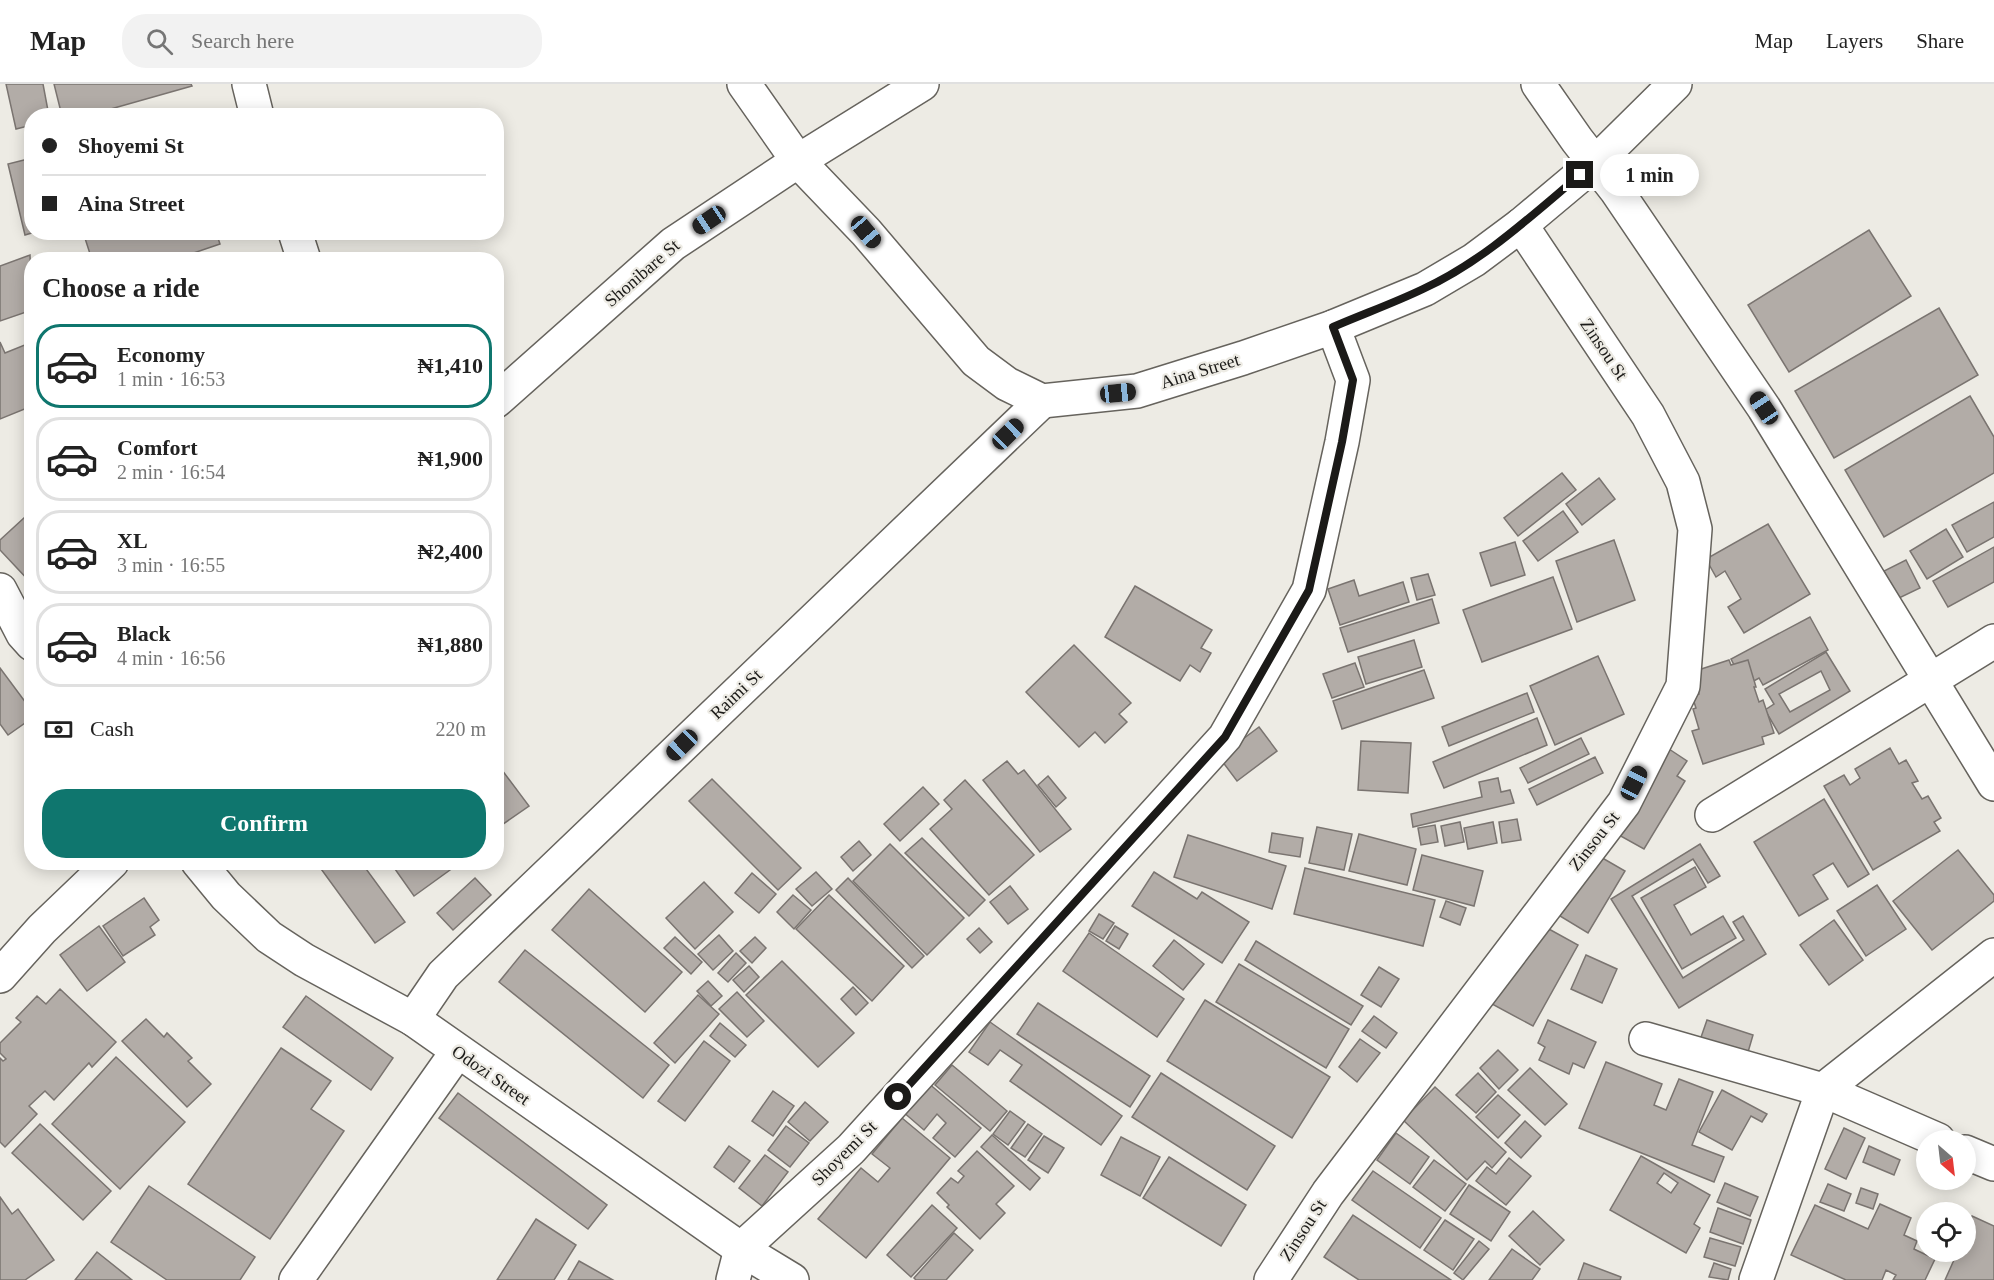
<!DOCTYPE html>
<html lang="en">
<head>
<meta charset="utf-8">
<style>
	body { margin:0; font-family:"Times New Roman",serif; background:#f2f2f2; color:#222; height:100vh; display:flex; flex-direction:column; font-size:22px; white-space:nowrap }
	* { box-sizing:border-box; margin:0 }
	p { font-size:20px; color:#767676 }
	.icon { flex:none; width:33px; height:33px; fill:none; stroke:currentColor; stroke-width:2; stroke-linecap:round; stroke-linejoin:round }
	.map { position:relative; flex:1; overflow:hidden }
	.sheet { position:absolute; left:24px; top:168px; width:480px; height:618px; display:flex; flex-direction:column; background:#fff; border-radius:24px; box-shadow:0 3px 15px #0003 }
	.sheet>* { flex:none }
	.top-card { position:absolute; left:24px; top:24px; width:480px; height:132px; border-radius:24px; box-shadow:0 3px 15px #0003; display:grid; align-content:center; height:132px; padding:0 18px; background:#fff }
	.needle { width:39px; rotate:152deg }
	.tools { position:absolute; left:1916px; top:1046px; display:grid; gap:12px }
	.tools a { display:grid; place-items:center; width:60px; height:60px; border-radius:50%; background:#fff; box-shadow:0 3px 15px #0003; font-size:30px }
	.end { position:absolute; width:27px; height:27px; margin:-14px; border:8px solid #1b1a18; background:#fff; box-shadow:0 0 0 3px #fff }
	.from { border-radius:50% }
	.bubble { position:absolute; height:42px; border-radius:21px; background:#fff; box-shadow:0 3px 15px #0003; font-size:20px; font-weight:700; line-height:42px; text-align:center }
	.car { position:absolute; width:18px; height:36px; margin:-18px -9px; border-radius:8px; box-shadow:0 0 4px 2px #0007; background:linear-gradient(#222 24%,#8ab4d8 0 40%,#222 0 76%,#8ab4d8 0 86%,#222 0) }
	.top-card b { display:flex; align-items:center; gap:21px; height:57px; font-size:22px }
	.top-card b+b { border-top:2px solid #e0e0e0 }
	.top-card i { width:15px; height:15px; background:#222 }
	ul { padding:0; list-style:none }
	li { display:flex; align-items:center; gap:18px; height:84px; margin:0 12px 9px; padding:0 6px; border:3px solid #e0e0e0; border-radius:24px }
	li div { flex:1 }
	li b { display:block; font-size:22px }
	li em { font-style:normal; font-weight:700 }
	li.active { border-color:#0f766e }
	li>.icon { width:54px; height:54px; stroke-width:1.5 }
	h2 { padding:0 18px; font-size:27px; line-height:72px }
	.pay { display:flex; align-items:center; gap:15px; height:66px; padding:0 18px; font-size:22px }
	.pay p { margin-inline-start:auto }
	.action { display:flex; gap:12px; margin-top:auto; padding:12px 18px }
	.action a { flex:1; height:69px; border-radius:24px; background:#0f766e; color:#fff; font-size:24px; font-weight:700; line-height:69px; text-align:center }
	header { display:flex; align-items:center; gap:36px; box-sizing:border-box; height:84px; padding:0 30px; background:#fff; border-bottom:2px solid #e0e0e0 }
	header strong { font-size:28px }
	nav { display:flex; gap:33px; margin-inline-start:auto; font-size:21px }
	.search { width:420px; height:54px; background:#f2f2f2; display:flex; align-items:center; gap:15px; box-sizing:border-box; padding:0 21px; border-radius:24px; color:#767676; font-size:22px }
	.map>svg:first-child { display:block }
</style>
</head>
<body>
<header>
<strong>Map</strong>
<div class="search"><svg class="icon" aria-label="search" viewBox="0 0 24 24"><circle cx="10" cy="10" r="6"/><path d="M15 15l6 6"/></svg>Search here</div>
<nav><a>Map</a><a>Layers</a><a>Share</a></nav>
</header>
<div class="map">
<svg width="1994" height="1196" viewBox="0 0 1994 1196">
	<rect width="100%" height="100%" fill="#edebe4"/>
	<g fill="#b2aca7" stroke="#7a7470" stroke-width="1.5" fill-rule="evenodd">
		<polygon points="6,0 43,0 49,32 32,32 32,41 16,45"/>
		<polygon points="54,0 191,0 192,2 86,32 62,32"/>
		<polygon points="32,74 32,148 35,148 25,151 8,80"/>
		<polygon points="1869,146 1911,212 1789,288 1748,221"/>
		<polygon points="83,148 216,148 220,160 173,176 92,176"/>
		<polygon points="30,171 32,226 0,237 0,182"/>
		<polygon points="1939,224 1978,291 1834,374 1795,307"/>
		<polygon points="0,258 5,269 32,258 32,322 0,335"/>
		<polygon points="1970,312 1994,353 1994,389 1884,453 1845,386"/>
		<polygon points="1562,389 1576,406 1518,452 1504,434"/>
		<polygon points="1599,394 1615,415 1582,441 1566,420"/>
		<polygon points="1994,418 1994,453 1967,468 1952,441"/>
		<polygon points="1563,427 1578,448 1538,477 1523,457"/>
		<polygon points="25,433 32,440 32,500 0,466 0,456"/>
		<polygon points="1768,440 1810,510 1744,549 1728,523 1741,515 1725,487 1716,493 1706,475"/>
		<polygon points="1946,445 1963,473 1927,495 1910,467"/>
		<polygon points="1614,456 1635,516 1577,538 1556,477"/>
		<polygon points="1515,458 1525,491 1491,502 1480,469"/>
		<polygon points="1994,463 1994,498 1948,523 1933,497"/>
		<polygon points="1906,476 1920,504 1897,515 1884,487"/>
		<polygon points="1428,490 1435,511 1417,516 1411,494"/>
		<polygon points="1553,493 1572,545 1482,578 1463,526"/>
		<polygon points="1354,496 1359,512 1403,498 1409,518 1340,541 1328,505"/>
		<polygon points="1135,502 1212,546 1201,564 1211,569 1200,588 1190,581 1180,597 1105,553"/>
		<polygon points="1432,515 1439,539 1348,568 1340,544"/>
		<polygon points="1810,533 1828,566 1763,601 1759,594 1745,602 1731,575"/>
		<polygon points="1414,556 1422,583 1366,600 1358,573"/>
		<polygon points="1074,561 1131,619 1119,630 1127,638 1105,659 1095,648 1079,663 1026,608"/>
		<path d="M 1826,568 L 1850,607 L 1779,650 L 1765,626 L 1774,620 L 1765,605 ZM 1821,587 L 1830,606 L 1790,628 L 1779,610 Z"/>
		<polygon points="1598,572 1624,630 1555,661 1530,602"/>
		<polygon points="1729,576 1731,581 1748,576 1756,603 1754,603 1759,618 1763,616 1774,649 1762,653 1764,660 1703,680 1692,647 1699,645 1693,625 1696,624 1692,612 1699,610 1692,588"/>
		<polygon points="1355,579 1364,603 1332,614 1323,590"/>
		<polygon points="0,584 32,627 32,634 8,651 0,640"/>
		<polygon points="1424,586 1434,614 1342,645 1333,617"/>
		<polygon points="1527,609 1534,628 1449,662 1442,643"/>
		<polygon points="1537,634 1547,661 1444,704 1433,678"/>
		<polygon points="1259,643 1277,667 1237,697 1219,673"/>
		<polygon points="1581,654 1589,670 1528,699 1520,684"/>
		<polygon points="1361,657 1411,659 1408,709 1358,706"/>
		<polygon points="1890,664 1899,680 1906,676 1918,697 1912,699 1922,715 1928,712 1941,734 1934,738 1940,747 1873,786 1824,702 1844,691 1850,701 1860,694 1855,685"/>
		<polygon points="1669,665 1687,677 1677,692 1685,697 1644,765 1617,750"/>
		<polygon points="1595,673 1603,689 1537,721 1529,705"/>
		<polygon points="1007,677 1018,690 1024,686 1071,745 1040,768 983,696"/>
		<polygon points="496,678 529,722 496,745"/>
		<polygon points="1048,692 1066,714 1056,723 1038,701"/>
		<polygon points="1498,694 1501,708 1510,706 1514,719 1413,743 1411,730 1482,713 1479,698"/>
		<polygon points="712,695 801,784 778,806 689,717"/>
		<polygon points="965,696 1034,771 989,811 930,745 952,725 944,716"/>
		<polygon points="923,703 939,720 900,757 884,740"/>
		<polygon points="1824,715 1869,790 1848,803 1833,779 1813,791 1828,815 1799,832 1754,758"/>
		<polygon points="1517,735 1521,756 1502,759 1499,738"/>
		<polygon points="1460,738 1464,758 1445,762 1441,742"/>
		<polygon points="1493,738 1497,759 1468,765 1464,744"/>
		<polygon points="1435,741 1438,758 1421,761 1418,744"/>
		<polygon points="1317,743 1352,750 1344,786 1309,779"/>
		<polygon points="1272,749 1303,754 1300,773 1269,768"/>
		<polygon points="1359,750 1416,765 1407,801 1349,787"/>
		<polygon points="1188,751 1286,782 1272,825 1174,793"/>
		<polygon points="922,754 985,816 969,832 905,769"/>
		<polygon points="859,757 871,771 853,787 841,773"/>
		<polygon points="890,760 964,834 927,871 853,797"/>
		<polygon points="1700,760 1720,792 1708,799 1693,775 1632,812 1683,894 1744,856 1733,838 1743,832 1766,870 1679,924 1611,815"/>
		<polygon points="1958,766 1994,811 1994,817 1932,866 1893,817"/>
		<polygon points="1592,768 1625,787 1588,849 1555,829"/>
		<polygon points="1422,771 1483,787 1474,822 1413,806"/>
		<polygon points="316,778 361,778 405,838 375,859"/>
		<polygon points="390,778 461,778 414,812"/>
		<polygon points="1695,783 1706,803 1674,821 1691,851 1723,832 1736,854 1682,885 1641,814"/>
		<polygon points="1305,784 1435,816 1423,862 1294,830"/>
		<polygon points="816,788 832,805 812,822 796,805"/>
		<polygon points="1154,788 1197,815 1202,808 1249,838 1222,879 1132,822"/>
		<polygon points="752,789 776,810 759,829 735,809"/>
		<polygon points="475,794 491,811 453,846 437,829"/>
		<polygon points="848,794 924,872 912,884 836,806"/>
		<polygon points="704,798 733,828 695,865 666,834"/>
		<polygon points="1877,801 1906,845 1866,872 1837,827"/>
		<polygon points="1010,802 1028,825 1008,840 990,818"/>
		<polygon points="589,805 682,888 645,928 552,846"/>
		<polygon points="793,811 811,826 794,845 777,828"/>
		<polygon points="829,811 904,882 872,917 796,845"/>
		<polygon points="144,814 159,836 150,843 155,851 123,872 103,842"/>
		<polygon points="1446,817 1466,824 1460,841 1440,833"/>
		<polygon points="1099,830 1114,839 1103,855 1089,847"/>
		<polygon points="1834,836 1863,876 1829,901 1800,861"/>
		<polygon points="1538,839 1578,861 1533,942 1492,920"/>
		<polygon points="99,842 125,878 87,907 60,871"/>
		<polygon points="1115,842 1128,850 1119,865 1106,857"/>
		<polygon points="979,844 992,858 980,869 967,855"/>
		<polygon points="1089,849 1184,915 1157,953 1063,887"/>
		<polygon points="719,851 733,867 713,886 698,870"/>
		<polygon points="675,853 702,878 691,890 664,864"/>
		<polygon points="755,853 766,864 752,879 740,867"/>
		<polygon points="1174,856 1204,880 1183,906 1153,882"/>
		<polygon points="1256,857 1363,922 1351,941 1245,876"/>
		<polygon points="525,866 669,981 643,1014 499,898"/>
		<polygon points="736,869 746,879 728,898 718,889"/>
		<polygon points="1586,871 1617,885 1602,919 1571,905"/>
		<polygon points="782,877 854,949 818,983 746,911"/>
		<polygon points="1239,880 1349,945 1326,984 1216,918"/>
		<polygon points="749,882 759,893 744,908 733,896"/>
		<polygon points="1379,883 1399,895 1381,923 1361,911"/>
		<polygon points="708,897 722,912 711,922 697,907"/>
		<polygon points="853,903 868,919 856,931 841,915"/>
		<polygon points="60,905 116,958 92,983 89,979 54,1016 45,1007 29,1022 37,1030 5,1063 0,1058 0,974 3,977 6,975 0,969 0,959 21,938 16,934 37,912 46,920"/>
		<polygon points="737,908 764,937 747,953 719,925"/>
		<polygon points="698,911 719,930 675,979 654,959"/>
		<polygon points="306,912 393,974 371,1006 283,943"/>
		<polygon points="1205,916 1330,993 1292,1054 1167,977"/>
		<polygon points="1038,919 1150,992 1130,1023 1017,950"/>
		<polygon points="1374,932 1397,949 1386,964 1362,947"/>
		<polygon points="146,935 164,953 167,949 192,974 188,977 211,1000 187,1023 122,957"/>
		<polygon points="1548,936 1596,958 1584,984 1573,979 1569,990 1539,976 1545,963 1538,959"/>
		<polygon points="1707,936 1753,951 1746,975 1699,959"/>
		<polygon points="990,938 1122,1032 1101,1061 1010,997 1022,981 1000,966 988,981 969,968"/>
		<polygon points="720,939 746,961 735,973 710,952"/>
		<polygon points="1360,955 1380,969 1357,998 1339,983"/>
		<polygon points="704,957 730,977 685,1037 658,1017"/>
		<polygon points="281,964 331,997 311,1025 344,1047 270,1155 188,1100"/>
		<polygon points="1498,966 1518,986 1499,1005 1480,984"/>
		<polygon points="116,973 185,1038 120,1105 52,1040"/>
		<polygon points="1606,978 1662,1000 1654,1021 1666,1026 1679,995 1713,1008 1692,1061 1724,1073 1714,1098 1579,1044"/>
		<polygon points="952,981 1007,1027 990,1047 935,1001"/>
		<polygon points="1530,984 1567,1020 1545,1041 1508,1006"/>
		<polygon points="1161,989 1275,1062 1247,1106 1132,1033"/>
		<polygon points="1478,989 1496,1008 1476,1029 1456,1011"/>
		<polygon points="927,998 981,1044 955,1073 933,1054 946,1039 937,1030 924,1046 902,1027"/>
		<polygon points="1435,1003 1506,1068 1492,1084 1485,1077 1467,1096 1403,1036"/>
		<polygon points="1722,1006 1767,1030 1762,1038 1751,1032 1732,1066 1699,1048"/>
		<polygon points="773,1007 794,1022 773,1052 752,1037"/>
		<polygon points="458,1009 607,1121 588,1145 439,1034"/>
		<polygon points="1498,1011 1520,1031 1498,1054 1476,1033"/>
		<polygon points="805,1018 828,1038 810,1057 788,1038"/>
		<polygon points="1010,1027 1025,1038 1008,1061 993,1050"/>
		<polygon points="902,1034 950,1074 866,1174 818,1135 861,1084 878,1098 890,1084 872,1070"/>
		<polygon points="1525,1037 1541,1052 1521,1074 1505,1059"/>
		<polygon points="40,1040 111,1107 83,1136 12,1069"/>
		<polygon points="1028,1040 1042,1050 1025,1073 1011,1064"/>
		<polygon points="786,1042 809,1059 790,1083 768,1066"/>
		<polygon points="1844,1044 1865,1054 1846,1095 1825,1085"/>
		<polygon points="1396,1049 1429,1073 1410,1100 1377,1076"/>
		<polygon points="992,1051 1040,1094 1030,1106 981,1063"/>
		<polygon points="1044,1052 1064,1064 1048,1089 1028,1076"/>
		<polygon points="1121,1053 1160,1073 1140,1112 1101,1091"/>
		<polygon points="729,1062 750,1077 734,1098 714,1083"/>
		<polygon points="1869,1062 1900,1076 1894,1091 1863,1078"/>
		<polygon points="977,1067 1014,1102 996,1120 1005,1129 980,1155 947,1123 949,1121 937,1109 951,1094 958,1099 964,1092 958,1087"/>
		<polygon points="765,1071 788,1088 762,1122 739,1104"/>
		<path d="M 1641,1072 L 1710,1111 L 1694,1140 L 1700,1144 L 1686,1169 L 1610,1126 ZM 1664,1089 L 1678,1099 L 1671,1109 L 1657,1099 Z"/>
		<polygon points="1169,1073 1246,1121 1221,1162 1143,1114"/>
		<polygon points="1509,1074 1531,1092 1506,1121 1476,1097 1487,1083 1496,1090"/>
		<polygon points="1434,1076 1466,1100 1445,1127 1413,1103"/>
		<polygon points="1373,1087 1441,1134 1420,1164 1352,1116"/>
		<polygon points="1725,1099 1758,1113 1750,1132 1717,1118"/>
		<polygon points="1828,1100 1851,1110 1844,1127 1820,1118"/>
		<polygon points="1469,1101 1510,1128 1491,1157 1450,1130"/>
		<polygon points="149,1102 255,1173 240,1196 167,1196 111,1158"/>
		<polygon points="1861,1104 1878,1110 1873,1125 1856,1119"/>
		<polygon points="0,1113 12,1130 18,1125 54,1176 25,1196 0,1196"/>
		<polygon points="1880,1120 1911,1134 1904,1151 1917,1157 1914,1165 1935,1175 1925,1196 1893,1196 1896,1191 1886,1186 1882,1196 1846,1196 1791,1171 1815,1121 1868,1145"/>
		<polygon points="932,1121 957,1144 911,1193 887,1171"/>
		<polygon points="1718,1124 1751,1136 1743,1160 1710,1148"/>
		<polygon points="1533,1127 1564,1156 1540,1181 1509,1152"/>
		<polygon points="1353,1131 1451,1196 1359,1196 1324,1173"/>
		<polygon points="1972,1132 1994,1142 1994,1196 1945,1196 1958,1167 1965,1167 1965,1150"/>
		<polygon points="536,1135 576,1161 554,1196 497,1196"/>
		<polygon points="1445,1136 1474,1155 1453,1186 1424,1166"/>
		<polygon points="954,1149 973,1166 946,1196 916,1196 914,1194"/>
		<polygon points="1710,1154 1741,1163 1735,1182 1704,1173"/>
		<polygon points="1479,1157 1489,1165 1463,1196 1454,1189"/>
		<polygon points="1512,1165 1540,1185 1532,1196 1489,1196"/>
		<polygon points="97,1168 132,1196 75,1196"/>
		<polygon points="579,1177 613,1196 568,1196"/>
		<polygon points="1584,1179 1621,1193 1620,1196 1578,1196"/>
		<polygon points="1714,1179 1731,1185 1728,1196 1709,1193"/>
	</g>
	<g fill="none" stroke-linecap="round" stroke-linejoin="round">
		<defs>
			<g id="street">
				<polyline points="249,0 257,32"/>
				<polyline points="1538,0 1577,56 1616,106 1764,324 1994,700"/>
				<polyline points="798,77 922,0"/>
				<polyline points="295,148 304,176"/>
				<polyline points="1712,731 1994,557"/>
				<polyline points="0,892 42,845 112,778"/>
				<polyline points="413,935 443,891 1042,317"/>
				<polyline points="1646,955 1823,1006 1938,1056"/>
				<polyline points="1965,1068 1994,1080"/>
				<polyline points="296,1196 457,968"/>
				<polyline points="733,1196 741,1165 851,1065 1225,653 1309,506 1342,358 1353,296 1333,243"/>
				<polyline points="1271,1196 1328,1109 1624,719 1683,602 1695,445 1683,398 1648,331 1521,141"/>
				<polyline points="1756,1196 1823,1006 1994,871"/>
			</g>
			<g id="secondary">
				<polyline points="744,0 798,77 866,148 976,277 1007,300 1042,317 1137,307 1243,274 1333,243 1425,205 1474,176 1521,141 1595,79 1675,0"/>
				<polyline points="496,317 673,160 798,77"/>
				<polyline points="0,506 23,550 32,560"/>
				<polyline points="198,778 226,812 269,853 304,876 413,935 741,1165 792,1196"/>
			</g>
		</defs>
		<use href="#street" stroke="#66635d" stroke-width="36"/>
		<use href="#secondary" stroke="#66635d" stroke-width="36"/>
		<use href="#street" stroke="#fff" stroke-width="33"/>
		<use href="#secondary" stroke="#fff" stroke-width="33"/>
	</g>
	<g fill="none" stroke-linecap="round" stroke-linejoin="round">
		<path stroke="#1b1a18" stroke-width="8" d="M 898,1013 L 1225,653 L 1309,506 L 1342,358 L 1353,296 L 1333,243 C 1363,230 1394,219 1423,205 C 1482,178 1531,132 1580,91"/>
	</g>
	<g text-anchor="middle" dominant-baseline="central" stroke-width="4.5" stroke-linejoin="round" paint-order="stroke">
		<g font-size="18" fill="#1b1a18" stroke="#edebe4">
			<text transform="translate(642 189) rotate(-41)">Shonibare St</text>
			<text transform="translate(1604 265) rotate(56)">Zinsou St</text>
			<text transform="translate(1200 287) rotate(-17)">Aina Street</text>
			<text transform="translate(736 610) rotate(-44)">Raimi St</text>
			<text transform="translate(1594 757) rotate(-52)">Zinsou St</text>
			<text transform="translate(491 991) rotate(35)">Odozi Street</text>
			<text transform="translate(844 1069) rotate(-45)">Shoyemi St</text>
			<text transform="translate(1303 1146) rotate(-57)">Zinsou St</text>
		</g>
	</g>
</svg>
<div class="tools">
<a><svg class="needle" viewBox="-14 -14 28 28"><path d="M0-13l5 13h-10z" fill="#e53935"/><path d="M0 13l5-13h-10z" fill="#767676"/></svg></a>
<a><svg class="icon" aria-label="locate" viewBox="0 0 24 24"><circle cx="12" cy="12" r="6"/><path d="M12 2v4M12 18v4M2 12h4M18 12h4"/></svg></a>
</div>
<i class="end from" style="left:898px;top:1013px"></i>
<i class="end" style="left:1580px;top:91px"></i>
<div class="bubble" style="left:1600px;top:70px;width:99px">1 min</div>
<i class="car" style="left:709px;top:136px;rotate:236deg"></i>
<i class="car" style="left:866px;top:148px;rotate:140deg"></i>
<i class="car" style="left:1118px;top:309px;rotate:84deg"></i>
<i class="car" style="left:1764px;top:324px;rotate:326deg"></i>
<i class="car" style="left:1008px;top:350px;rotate:46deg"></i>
<i class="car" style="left:682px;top:661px;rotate:226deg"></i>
<i class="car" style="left:1634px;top:699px;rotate:27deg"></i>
<div class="top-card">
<b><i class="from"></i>Shoyemi St</b>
<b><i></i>Aina Street</b>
</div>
<section class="sheet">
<h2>Choose a ride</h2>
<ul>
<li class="active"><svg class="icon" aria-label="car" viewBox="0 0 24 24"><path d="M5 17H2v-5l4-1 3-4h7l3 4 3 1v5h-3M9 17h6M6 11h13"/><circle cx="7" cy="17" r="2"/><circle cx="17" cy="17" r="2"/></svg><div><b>Economy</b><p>1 min · 16:53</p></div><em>₦1,410</em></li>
<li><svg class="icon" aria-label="car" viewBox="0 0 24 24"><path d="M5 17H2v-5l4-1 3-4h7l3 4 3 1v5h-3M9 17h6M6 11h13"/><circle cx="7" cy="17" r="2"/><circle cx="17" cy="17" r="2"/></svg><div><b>Comfort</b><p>2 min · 16:54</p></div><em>₦1,900</em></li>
<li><svg class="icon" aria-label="car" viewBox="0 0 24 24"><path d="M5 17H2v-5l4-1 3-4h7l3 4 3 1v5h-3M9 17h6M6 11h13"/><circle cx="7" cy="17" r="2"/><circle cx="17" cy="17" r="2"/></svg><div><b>XL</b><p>3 min · 16:55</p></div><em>₦2,400</em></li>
<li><svg class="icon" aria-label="car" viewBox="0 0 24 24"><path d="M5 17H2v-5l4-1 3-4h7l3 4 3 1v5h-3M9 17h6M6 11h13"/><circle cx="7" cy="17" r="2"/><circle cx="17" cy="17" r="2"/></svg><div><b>Black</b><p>4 min · 16:56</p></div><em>₦1,880</em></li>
</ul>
<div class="pay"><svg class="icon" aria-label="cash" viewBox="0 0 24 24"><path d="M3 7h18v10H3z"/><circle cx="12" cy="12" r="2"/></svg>Cash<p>220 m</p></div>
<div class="action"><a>Confirm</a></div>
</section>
</div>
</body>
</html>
